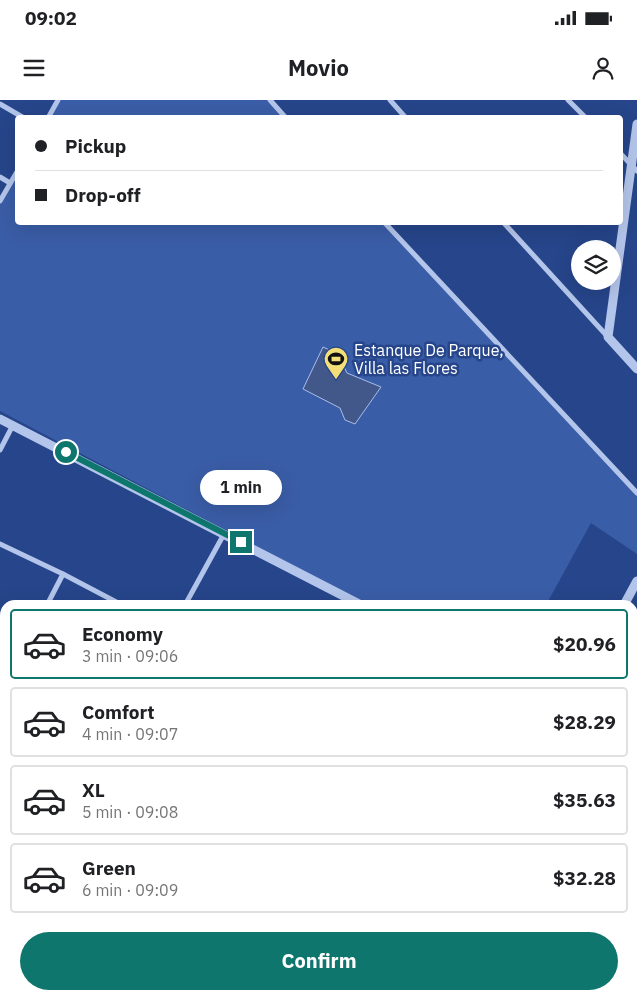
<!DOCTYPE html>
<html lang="en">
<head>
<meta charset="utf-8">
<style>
	body { margin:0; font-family:"IBM Plex Sans",sans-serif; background:#f6f6f6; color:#202124; height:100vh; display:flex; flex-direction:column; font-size:19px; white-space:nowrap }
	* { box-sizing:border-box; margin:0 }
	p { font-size:16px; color:#757577 }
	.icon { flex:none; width:28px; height:28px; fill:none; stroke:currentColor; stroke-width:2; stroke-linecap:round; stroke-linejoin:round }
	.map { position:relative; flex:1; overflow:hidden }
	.panel { position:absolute; left:0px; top:500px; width:638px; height:400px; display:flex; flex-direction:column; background:#fff; border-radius:15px 15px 0 0; box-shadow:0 5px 20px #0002 }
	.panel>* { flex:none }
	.guide { position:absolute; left:15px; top:15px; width:608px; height:110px; border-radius:5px; box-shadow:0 5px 20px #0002; display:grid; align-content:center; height:110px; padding:0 20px; background:#fff }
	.tools { position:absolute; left:571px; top:140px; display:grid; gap:10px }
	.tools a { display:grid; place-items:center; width:50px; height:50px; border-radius:50%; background:#fff; box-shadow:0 5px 20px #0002; font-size:25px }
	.end { position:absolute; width:22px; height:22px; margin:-11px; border:6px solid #0f766e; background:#fff; box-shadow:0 0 0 2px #fff }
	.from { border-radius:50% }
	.bubble { position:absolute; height:35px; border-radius:18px; background:#fff; box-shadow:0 5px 20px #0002; font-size:16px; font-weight:800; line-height:35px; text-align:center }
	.guide b { display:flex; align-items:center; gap:18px; height:48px; font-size:19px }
	.guide b+b { border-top:1px solid #e0e0e0 }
	.guide i { width:12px; height:12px; background:#202124 }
	ul { padding:9px 0 0; list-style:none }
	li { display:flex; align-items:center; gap:15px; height:70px; margin:0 10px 8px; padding:0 10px; border:2px solid #e0e0e0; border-radius:5px }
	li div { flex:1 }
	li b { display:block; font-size:19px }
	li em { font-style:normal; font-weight:800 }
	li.current { border-color:#0f766e }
	li>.icon { width:45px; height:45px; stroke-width:1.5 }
	.button { display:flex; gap:10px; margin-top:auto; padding:10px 20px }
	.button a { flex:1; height:58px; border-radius:30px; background:#0f766e; color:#fff; font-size:20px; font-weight:800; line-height:58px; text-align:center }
	.status { display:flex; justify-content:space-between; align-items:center; height:35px; padding:0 25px; background:#fff; direction:ltr }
	.status svg { height:14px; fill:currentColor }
	header { display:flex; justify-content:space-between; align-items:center; height:65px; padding:0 20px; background:#fff; font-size:22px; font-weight:800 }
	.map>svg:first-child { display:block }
</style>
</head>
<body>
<div class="status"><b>09:02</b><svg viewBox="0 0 49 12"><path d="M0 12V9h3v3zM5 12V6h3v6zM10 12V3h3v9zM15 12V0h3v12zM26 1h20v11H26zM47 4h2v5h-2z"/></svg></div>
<header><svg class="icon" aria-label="menu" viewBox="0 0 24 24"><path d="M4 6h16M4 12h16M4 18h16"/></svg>Movio<svg class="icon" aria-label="person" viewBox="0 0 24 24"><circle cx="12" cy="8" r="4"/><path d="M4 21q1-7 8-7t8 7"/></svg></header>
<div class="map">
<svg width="637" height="900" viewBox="0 0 637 900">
	<rect width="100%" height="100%" fill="#26458a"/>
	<g fill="#3a5da7">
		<polygon points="58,0 270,0 286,18 48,18"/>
		<polygon points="17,70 18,122 384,123 637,393 637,454 591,423 546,505 368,505 0,311 0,101"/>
	</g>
	<polygon fill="#42588a" stroke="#a7beea" points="323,247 338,254 347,273 381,287 355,324 345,320 340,308 303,289"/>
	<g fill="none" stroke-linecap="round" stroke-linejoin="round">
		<g stroke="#b3c5ea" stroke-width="5">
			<polyline points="270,0 286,18"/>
			<polyline points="390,0 406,18"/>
			<polyline points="568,0 586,18"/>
			<polyline points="0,4 24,18"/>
			<polyline points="48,18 58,0"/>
			<polyline points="620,53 637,71"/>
			<polyline points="0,77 10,83"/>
			<polyline points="0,101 18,70"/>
			<polyline points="384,122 637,393"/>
			<polyline points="503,122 607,236"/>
			<polyline points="0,350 13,325"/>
			<polyline points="0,444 63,474 122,505"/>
			<polyline points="47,505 63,474"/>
			<polyline points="185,505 224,434"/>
			<polyline points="0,543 5,546"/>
			<polyline points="632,563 637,566"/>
			<polyline points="0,632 5,635"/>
			<polyline points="632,632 637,634"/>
			<polyline points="632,707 637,709"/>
			<polyline points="0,738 5,728"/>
			<polyline points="632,820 637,822"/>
			<polyline points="0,851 5,854"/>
			<polyline points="51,895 51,900"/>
			<polyline points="316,895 326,900"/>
			<polyline points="564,895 574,900"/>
			<polyline points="176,900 179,895"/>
		</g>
		<g stroke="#b3c5ea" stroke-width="9">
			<polyline points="637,24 608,237 637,269"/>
			<polyline points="0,319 361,505"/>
			<polyline points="624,505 637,481"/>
			<polyline points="342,900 345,895"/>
			<polyline points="415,900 418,895"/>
		</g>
	</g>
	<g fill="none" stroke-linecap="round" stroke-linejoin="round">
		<polyline stroke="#0f766e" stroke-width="6" points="66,352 241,442"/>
	</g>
	<defs>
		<symbol id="stadium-pin" viewBox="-11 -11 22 30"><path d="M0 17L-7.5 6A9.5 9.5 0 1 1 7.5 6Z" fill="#f3df77" stroke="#26458a"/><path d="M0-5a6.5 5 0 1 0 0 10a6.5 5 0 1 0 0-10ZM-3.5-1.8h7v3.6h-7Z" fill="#111"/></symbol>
	</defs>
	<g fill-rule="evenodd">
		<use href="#stadium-pin" x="322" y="245" width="28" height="38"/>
	</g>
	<g text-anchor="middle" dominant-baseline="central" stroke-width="5" stroke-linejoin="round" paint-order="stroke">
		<g font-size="16" fill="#fff" stroke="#26458a" text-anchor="start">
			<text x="354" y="250">Estanque De Parque,<tspan x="354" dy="18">Villa las Flores</tspan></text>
		</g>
	</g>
</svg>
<div class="tools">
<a><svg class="icon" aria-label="layers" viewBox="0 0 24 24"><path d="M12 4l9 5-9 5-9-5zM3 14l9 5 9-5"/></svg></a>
</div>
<i class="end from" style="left:66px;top:352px"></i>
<i class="end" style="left:241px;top:442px"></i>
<div class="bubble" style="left:200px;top:370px;width:82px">1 min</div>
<div class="guide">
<b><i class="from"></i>Pickup</b>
<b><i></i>Drop-off</b>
</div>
<section class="panel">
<ul>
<li class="current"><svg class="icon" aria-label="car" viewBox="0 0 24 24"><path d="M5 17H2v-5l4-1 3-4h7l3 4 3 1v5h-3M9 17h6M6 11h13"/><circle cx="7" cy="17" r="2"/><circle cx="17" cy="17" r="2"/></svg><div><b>Economy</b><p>3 min · 09:06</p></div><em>$20.96</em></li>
<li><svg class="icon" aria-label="car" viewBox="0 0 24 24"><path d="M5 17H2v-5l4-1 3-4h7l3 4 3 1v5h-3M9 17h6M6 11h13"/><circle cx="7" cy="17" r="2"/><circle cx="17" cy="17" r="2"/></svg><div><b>Comfort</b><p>4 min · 09:07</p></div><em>$28.29</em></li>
<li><svg class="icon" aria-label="car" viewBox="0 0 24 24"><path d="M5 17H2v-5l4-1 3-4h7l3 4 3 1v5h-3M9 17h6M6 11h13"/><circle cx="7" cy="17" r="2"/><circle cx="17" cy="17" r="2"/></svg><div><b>XL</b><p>5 min · 09:08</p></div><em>$35.63</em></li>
<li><svg class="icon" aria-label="car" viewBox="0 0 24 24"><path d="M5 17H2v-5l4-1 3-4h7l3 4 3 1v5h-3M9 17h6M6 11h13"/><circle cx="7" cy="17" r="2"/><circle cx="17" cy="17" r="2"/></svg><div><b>Green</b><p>6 min · 09:09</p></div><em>$32.28</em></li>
</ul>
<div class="button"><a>Confirm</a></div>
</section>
</div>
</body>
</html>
